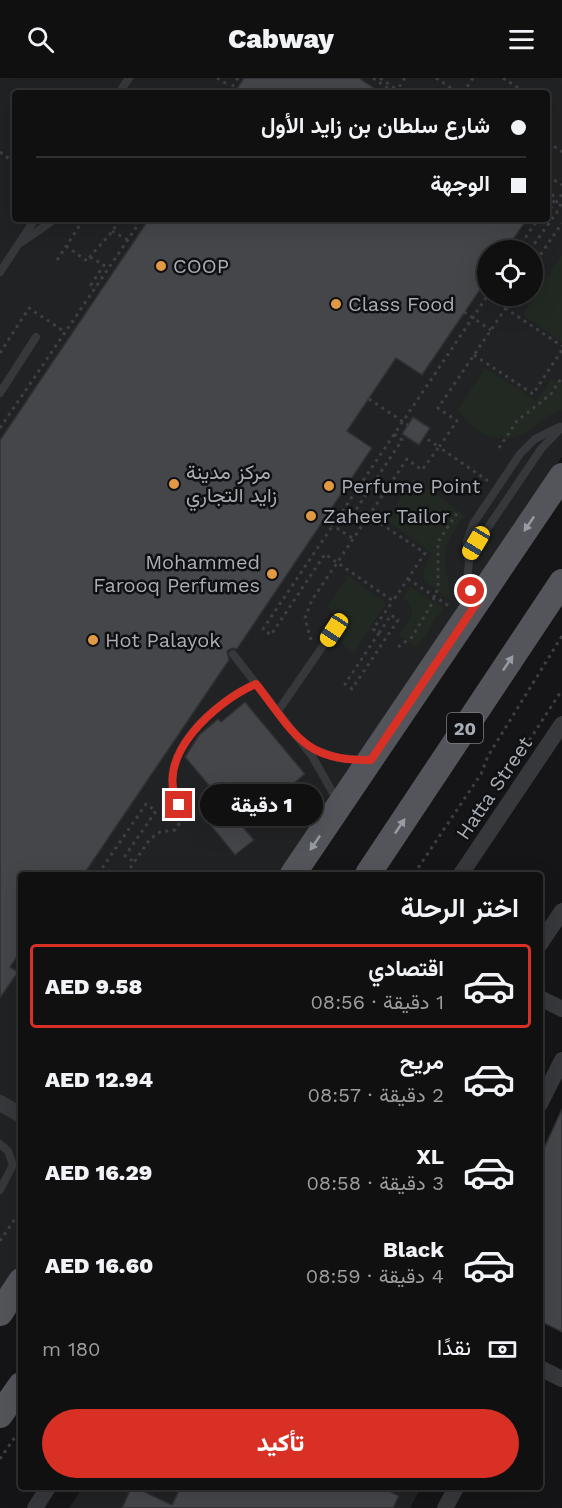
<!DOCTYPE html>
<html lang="ar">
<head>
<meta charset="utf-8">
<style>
	body { margin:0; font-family:"Work Sans",Vazirmatn,sans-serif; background:#1e1e1f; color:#f1f3f6; direction:rtl; height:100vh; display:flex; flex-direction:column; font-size:22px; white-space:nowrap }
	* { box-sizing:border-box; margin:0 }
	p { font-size:20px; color:#9c9d9f }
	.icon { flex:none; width:33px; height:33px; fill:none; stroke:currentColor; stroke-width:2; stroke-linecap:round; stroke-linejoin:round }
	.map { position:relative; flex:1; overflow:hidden; direction:ltr }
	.drawer { position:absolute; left:18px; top:794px; width:525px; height:618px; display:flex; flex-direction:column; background:#101011; border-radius:6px; box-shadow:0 6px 24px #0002,0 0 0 2px #303031; direction:rtl }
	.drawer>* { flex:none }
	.hud { position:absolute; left:12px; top:12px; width:538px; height:132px; border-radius:6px; box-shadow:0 6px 24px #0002,0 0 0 2px #303031; direction:rtl; display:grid; align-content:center; height:132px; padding:0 24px; background:#101011 }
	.buttons { position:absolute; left:477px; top:162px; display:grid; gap:12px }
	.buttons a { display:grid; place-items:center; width:66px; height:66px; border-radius:50%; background:#101011; box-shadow:0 6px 24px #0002,0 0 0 2px #303031; font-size:30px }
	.end { position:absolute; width:27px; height:27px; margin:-14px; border:8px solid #d93025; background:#fff; box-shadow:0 0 0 3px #fff }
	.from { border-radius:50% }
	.bubble { position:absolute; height:42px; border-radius:21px; background:#101011; box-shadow:0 6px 24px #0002,0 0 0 2px #303031; font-size:20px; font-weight:800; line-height:42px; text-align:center; direction:rtl }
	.car { position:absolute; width:18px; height:36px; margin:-18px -9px; border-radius:8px; box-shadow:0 0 4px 2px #0007; background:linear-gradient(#f5c518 24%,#345 0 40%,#f5c518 0 76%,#345 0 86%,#f5c518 0) }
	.hud b { display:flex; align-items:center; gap:21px; height:57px; font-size:22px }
	.hud b+b { border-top:2px solid #303031 }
	.hud i { width:15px; height:15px; background:#f1f3f6 }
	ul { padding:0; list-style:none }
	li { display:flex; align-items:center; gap:18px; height:84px; margin:0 12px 9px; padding:0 12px; border:3px solid transparent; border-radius:6px }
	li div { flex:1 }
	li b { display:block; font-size:22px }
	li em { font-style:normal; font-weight:800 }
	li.current { border-color:#d93025 }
	li>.icon { width:54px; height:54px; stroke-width:1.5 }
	h2 { padding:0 24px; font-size:27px; line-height:72px }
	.pay { display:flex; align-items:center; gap:15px; height:66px; padding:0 24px; font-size:22px }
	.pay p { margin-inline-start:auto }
	.primary-button { display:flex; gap:12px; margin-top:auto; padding:12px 24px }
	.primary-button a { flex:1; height:69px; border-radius:36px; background:#d93025; color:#fff; font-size:24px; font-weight:800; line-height:69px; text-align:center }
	header { display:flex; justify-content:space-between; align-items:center; height:78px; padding:0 24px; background:#101011; font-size:27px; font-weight:800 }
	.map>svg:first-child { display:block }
</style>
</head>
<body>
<header><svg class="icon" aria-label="menu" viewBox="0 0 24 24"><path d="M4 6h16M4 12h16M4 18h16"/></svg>Cabway<svg class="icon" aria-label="search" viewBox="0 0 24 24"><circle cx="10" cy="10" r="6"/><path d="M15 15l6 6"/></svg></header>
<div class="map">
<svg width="562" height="1430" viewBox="0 0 562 1430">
	<rect width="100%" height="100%" fill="#151517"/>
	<g fill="#212224" fill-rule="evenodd">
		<path d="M 0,0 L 562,0 L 562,379 L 282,796 L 21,796 L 21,1184 L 0,1215 ZM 15,15 L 548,15 L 548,141 L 15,141 ZM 488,172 L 532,172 L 532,218 L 488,218 Z"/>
		<polygon points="83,1409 421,1409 410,1430 69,1430"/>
	</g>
	<g fill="#222922">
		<polygon points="562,177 562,264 523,237"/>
		<path d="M 485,290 L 537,323 L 552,300 L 562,306 L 562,332 C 547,336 539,346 526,354 C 500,369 473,355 458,331 Z"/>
		<path d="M 414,400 L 465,438 C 453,451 442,470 445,489 C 447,501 451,509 449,521 L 424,503 L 423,494 L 432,475 L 386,442 Z"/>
		<path d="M 349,498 L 386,525 L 354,575 L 341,565 C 343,548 339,540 328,528 Z"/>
		<polygon points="410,508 443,530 417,569 399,557 412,538 411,527 403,520"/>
	</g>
	<g fill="#44464a" stroke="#2f3033" stroke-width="1.5">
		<polygon points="244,0 359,0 381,15 234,15"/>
		<polygon points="149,141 527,141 506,172 488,172 488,200 422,297 396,280 347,353 372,370 237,571 232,570 227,573 229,582 84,796 21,796 21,873 10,889 18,894 0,920 0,362"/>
		<polygon points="413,339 430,350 419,367 402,356"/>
		<polygon points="245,624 305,696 242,748 254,762 235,777 199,733 217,717 185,679 199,657 218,641 221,644"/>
		<polygon points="562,1031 562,1254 540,1243 540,1079"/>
		<polygon points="132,1408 172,1427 181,1408 379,1408 399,1418 393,1430 122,1430"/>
	</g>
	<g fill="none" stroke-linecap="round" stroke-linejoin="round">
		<g stroke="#3d3f42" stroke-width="3" stroke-dasharray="3 4.5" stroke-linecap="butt">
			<polyline points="217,0 225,5 228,0"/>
			<polyline points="373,0 395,15"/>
			<polyline points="380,0 402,15"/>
			<polyline points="405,0 399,9 409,15"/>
			<polyline points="436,0 459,15"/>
			<polyline points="503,0 526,15"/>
			<polyline points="228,15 238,0"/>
			<polyline points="463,15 473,0"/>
			<polyline points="548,64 562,74"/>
			<polyline points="0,74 15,85"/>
			<polyline points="548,98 562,107"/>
			<polyline points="548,112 554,116 551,121"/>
			<polyline points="556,125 562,116"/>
			<polyline points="548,127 551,122 562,128"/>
			<polyline points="112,153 128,162"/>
			<path d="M 66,168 L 87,183 C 97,168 113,157 119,141"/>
			<polyline points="517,172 538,141"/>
			<polyline points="530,172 557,134 548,127"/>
			<polyline points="90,179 104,187 91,207 96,209"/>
			<polyline points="57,182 84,141"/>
			<polyline points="532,189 562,145"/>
			<polyline points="505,230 562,268"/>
			<polyline points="464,234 491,252"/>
			<polyline points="0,275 29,230 65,254"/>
			<polyline points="474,277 533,316 562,272"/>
			<polyline points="369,321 408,347"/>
			<polyline points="0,350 142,141"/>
			<polyline points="394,356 402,362 357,430 425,475 393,523 325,476 271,557 263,551 488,217"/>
			<polyline points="499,370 517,343 551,316 562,299"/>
			<polyline points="488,403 439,369 457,343 438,330 514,218"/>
			<polyline points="324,442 354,461"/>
			<polyline points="408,501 449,528"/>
			<polyline points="379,555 391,537 398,542 352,611 345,606 379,555 373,551 393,523"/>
			<polyline points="311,562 305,540 312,522 407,381 422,392 439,369 424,359"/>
			<polyline points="398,569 412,559 431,527 438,510 438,464 457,435"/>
			<polyline points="517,681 562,612"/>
			<polyline points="282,714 299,734 291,741"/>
			<polyline points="272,722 297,750"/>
			<polyline points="98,796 146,726 156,733 125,778 134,784"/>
			<polyline points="126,796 150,761 160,754 175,752 183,740"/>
			<polyline points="414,796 481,696 488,678 562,558"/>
			<polyline points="0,1163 21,1132"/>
			<polyline points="0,1381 21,1350"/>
		</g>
		<g stroke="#37383b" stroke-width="8">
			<polyline points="119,15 129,0"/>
			<polyline points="22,164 55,141"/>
			<polyline points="0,194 35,141"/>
			<polyline points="0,315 36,259"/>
			<polyline points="468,480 467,463 473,446 520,376 535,361 559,349"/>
			<polyline points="475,520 467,501 470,476 541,371 562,349"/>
			<polyline points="233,576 312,678 337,722"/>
			<polyline points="278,633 334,552"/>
			<polyline points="305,668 338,680 364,682"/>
			<path d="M 179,727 C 151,679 216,623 256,606"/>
			<polyline points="0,1066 8,1073 13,1087 0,1112"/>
		</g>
		<g stroke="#37383b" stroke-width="16">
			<polyline points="461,796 562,646"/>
			<polyline points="540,866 562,833"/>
			<polyline points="540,920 562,931"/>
			<polyline points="0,1025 21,1037"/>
			<polyline points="540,1026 562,982"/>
			<polyline points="540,1290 562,1301"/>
			<polyline points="35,1430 49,1408"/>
			<polyline points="445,1430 457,1408"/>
		</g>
		<g stroke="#53555a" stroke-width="26">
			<polyline points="293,796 562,398"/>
			<polyline points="368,796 562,504"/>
			<polyline points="0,1235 21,1203"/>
			<polyline points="0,1337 21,1307"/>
		</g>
	</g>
	<defs><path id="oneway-solid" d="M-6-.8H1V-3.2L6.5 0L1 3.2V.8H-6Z" transform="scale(1.5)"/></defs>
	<g fill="#979ca4">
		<use href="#oneway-solid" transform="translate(529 446) rotate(124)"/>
		<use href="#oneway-solid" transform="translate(508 585) rotate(-56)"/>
		<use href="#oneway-solid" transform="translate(400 748) rotate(-56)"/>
		<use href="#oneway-solid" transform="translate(315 765) rotate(124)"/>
	</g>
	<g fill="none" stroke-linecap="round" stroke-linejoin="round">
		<path stroke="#d93025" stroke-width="8" d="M 179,727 C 152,679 216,623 256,606 C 294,654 303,684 371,682 L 478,523 L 471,513"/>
	</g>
	<g fill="#e19a43" stroke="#101012" stroke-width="2">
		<circle cx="161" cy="188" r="6"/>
		<circle cx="336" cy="226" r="6"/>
		<circle cx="174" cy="406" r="6"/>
		<circle cx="329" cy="408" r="6"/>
		<circle cx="311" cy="438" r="6"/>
		<circle cx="272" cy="496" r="6"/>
		<circle cx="93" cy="562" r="6"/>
	</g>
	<g text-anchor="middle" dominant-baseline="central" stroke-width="5" stroke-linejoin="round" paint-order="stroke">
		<rect fill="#101012" stroke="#7a7f85" stroke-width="1.5" x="447" y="635" width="36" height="30" rx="4.5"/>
		<g font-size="18" font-weight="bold" fill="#a8aeb6">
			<text x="465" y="650">20</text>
		</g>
		<g font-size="20" fill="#a8aeb6" stroke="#101012" text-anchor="start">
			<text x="173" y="188">COOP</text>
			<text x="348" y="226">Class Food</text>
			<text x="186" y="394">مركز مدينة<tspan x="186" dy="23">زايد التجاري</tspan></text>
			<text x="341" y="408">Perfume Point</text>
			<text x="323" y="438">Zaheer Tailor</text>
			<text x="260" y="484" text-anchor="end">Mohammed<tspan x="260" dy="23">Farooq Perfumes</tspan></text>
			<text x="105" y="562">Hot Palayok</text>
		</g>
		<g font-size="20" fill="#a8aeb6" stroke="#101012">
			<text transform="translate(494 710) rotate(-56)">Hatta Street</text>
		</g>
	</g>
</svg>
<div class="buttons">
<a><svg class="icon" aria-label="locate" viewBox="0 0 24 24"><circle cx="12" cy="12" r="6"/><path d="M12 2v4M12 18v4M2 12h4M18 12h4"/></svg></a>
</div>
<i class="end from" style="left:471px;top:513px"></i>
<i class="end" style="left:179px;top:727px"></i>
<div class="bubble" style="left:200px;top:706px;width:123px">1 دقيقة</div>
<i class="car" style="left:476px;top:465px;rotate:211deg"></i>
<i class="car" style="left:334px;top:552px;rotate:213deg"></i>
<div class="hud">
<b><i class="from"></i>شارع سلطان بن زايد الأول</b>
<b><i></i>الوجهة</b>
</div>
<section class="drawer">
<h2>اختر الرحلة</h2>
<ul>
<li class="current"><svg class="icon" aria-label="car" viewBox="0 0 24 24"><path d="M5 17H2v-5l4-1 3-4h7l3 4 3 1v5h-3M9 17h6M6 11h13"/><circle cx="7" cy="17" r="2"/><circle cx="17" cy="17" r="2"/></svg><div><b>اقتصادي</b><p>1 دقيقة · 08:56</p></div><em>AED 9.58</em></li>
<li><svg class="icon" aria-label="car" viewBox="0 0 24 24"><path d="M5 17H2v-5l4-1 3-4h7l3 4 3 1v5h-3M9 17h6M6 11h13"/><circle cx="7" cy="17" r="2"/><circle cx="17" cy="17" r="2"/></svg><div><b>مريح</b><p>2 دقيقة · 08:57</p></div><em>AED 12.94</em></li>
<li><svg class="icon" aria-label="car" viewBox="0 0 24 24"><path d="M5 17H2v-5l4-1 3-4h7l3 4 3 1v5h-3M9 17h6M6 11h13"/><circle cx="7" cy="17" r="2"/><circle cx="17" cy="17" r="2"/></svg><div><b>XL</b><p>3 دقيقة · 08:58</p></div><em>AED 16.29</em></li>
<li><svg class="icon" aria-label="car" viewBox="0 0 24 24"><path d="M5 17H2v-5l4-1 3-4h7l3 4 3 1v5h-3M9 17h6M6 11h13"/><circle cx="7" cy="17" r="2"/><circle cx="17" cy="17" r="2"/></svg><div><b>Black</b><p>4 دقيقة · 08:59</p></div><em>AED 16.60</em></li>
</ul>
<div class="pay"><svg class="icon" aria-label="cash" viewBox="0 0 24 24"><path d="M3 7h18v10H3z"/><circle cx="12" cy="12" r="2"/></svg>نقدًا<p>180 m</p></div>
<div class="primary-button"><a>تأكيد</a></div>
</section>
</div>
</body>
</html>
